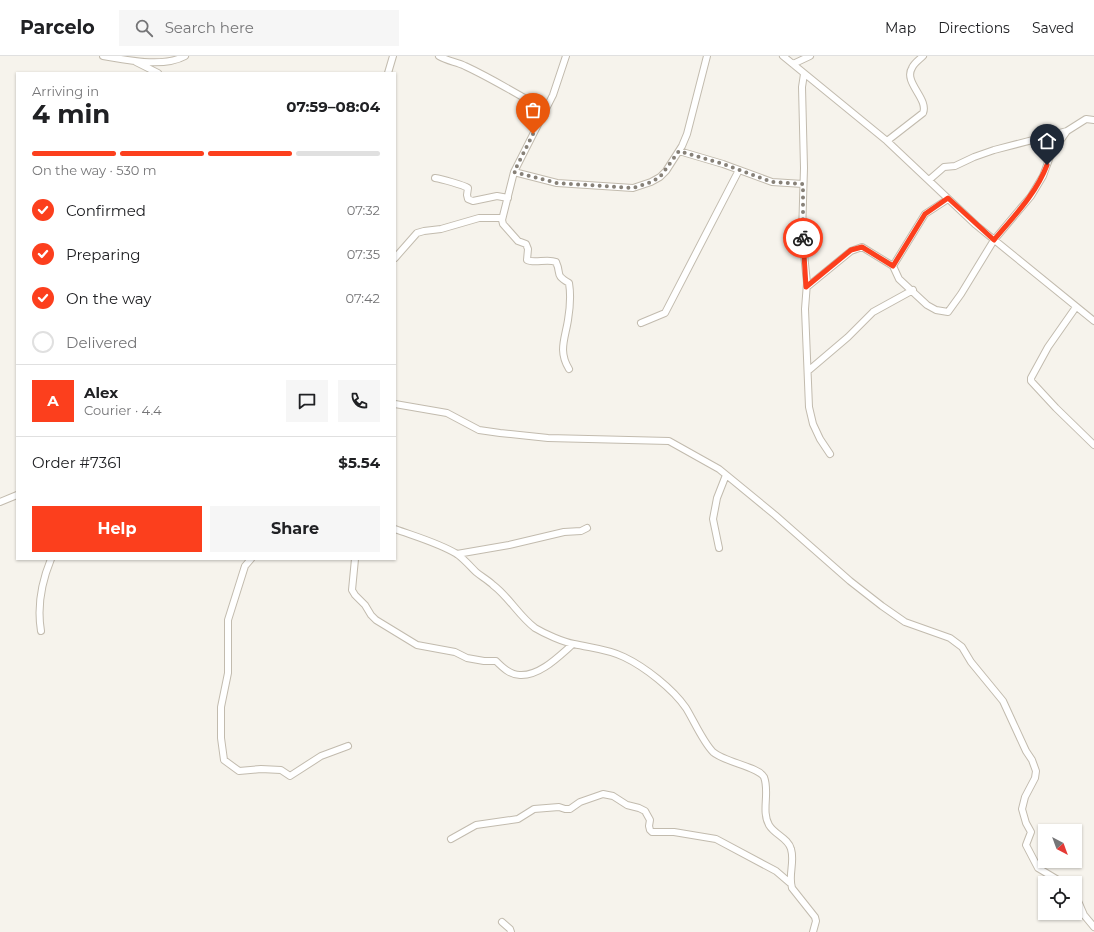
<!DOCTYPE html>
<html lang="en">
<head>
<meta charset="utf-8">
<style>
  body { margin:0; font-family:Montserrat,sans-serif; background:#f6f6f6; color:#202124; height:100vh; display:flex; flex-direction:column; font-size:15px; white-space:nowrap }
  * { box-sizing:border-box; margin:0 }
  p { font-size:13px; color:#757577 }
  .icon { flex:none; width:22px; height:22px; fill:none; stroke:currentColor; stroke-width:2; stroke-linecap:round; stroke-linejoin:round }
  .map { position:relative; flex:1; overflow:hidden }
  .details { position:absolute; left:16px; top:16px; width:380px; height:488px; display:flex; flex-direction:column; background:#fff; border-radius:0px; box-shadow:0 1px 3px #0004 }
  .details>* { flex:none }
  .needle { width:26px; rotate:139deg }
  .controls { position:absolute; left:1038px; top:768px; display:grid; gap:8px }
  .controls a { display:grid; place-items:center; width:44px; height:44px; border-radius:0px; background:#fff; box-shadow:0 1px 3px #0004; font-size:20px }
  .pin { position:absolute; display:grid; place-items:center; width:34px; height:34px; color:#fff; margin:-41px -17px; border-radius:50% 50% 50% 0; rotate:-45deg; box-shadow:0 0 4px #0007 }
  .pin .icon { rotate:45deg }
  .courier { position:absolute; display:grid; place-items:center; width:40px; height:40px; margin:-20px; border:3px solid #fc3f1d; border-radius:50%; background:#fff; color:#222; box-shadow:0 1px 5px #0007 }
  .headline em { font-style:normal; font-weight:700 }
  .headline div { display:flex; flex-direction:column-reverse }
  .headline { display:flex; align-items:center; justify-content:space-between; height:68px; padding:0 16px }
  h1 { font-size:26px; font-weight:700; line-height:30px }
  .bar { display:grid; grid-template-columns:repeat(4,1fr); gap:6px 4px; align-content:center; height:48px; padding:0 16px }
  .bar i { height:5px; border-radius:3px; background:#e0e0e0 }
  .bar .selected { background:#fc3f1d }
  .bar p { grid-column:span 4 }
  .line { display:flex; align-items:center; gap:10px; padding:0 16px; border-top:1px solid #e0e0e0 }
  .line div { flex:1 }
  .round { display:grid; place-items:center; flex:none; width:42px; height:42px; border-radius:0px; background:#f6f6f6 }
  ol { padding:0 16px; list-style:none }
  li { display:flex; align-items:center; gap:12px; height:44px }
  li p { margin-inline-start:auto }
  li .icon { padding:4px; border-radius:50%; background:#fc3f1d; color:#fff; stroke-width:4 }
  li:last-child { color:#757577 }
  li i { width:22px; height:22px; border:2px solid #e0e0e0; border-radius:50% }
  .action { display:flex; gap:8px; margin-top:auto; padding:8px 16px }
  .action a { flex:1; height:46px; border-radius:0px; background:#fc3f1d; color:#fff; font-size:16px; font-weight:700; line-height:46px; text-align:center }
  .action a+a { background:#f6f6f6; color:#202124 }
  header { display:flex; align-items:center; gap:24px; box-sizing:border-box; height:56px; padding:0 20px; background:#fff; border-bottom:1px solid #e0e0e0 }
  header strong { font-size:19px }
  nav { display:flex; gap:22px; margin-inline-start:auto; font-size:14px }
  .search { width:280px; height:36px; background:#f6f6f6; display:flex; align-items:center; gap:10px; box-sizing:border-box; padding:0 14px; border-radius:0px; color:#757577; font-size:15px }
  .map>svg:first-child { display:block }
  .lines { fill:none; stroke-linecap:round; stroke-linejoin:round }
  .minor-casing { stroke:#c2bbae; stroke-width:8 }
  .minor { stroke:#fff; stroke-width:6 }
  .done { stroke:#878178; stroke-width:4; stroke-dasharray:0 7.2 }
  .route { stroke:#fc3f1d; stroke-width:5 }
</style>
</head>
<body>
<header>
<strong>Parcelo</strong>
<div class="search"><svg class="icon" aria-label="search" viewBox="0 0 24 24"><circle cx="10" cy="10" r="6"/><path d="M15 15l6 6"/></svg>Search here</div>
<nav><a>Map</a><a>Directions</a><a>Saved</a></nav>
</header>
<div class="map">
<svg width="1094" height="876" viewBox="0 0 1094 876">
  <rect width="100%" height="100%" fill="#f6f3ec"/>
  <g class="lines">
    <g class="minor-casing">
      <path id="minor" d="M103,0C127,4 163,12 185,0
        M439,0C447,5 457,6 465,10C493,23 519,39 545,54
        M566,0L553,39L514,116L502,164L503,168L518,185L526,188L528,193L527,204C535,208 547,202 556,206C562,219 554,218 569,227C571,239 570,252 568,264C565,283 558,295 569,313
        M783,0L887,85L976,169L1094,265
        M136,6L158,17
        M793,8L810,0
        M388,17L393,0
        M804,18L802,31L804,112L802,178L807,227L805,253L809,351L813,368L820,383L830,398
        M887,85L923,57C929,43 903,26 912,12C914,7 919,4 923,0
        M679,95L723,108L772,126L803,128
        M514,116L557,127L633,132L651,126L660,121L666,115L682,90L687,78L707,0
        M435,122C442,123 463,129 468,132L467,139L468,143L473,145L497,140L508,142
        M929,124L944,111L955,110L974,101L994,94L1067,75
        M948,143L925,158L893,210L899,223L927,249L936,254L948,256L961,238L994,184L1031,140L1043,120L1051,98L1067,75L1086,63L1094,64
        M395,202L417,177L424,175L441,173L479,162H502
        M807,231L851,195L862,191L893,210
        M1076,251L1048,291L1031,322V325L1056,352L1094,389
        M641,267L665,257L739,114
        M808,315L848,281L873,256L913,234
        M395,348L447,357L479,374L500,377L548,382L669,385L719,413L775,459L850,525L882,550L905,566L950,582L962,591L971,606L1003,645L1026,695L1032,704L1036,715L1035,722L1025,741L1022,753L1026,767L1031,776L1026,789L1038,812L1063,827
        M0,446L17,439
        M395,473C414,480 439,487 457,498C464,503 470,510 476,516C482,521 488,524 493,529C509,541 519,560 535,572C545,578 563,586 574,588C591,592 608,593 624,601C645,611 673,633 686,652C694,665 703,686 713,696C724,706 759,711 764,721C770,736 761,755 769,769C775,779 788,782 791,793C795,806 788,819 792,832L815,861L816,865L813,876
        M719,492L713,463L717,442L726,419
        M457,498L509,489L564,476L581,475L587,472
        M251,503L245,510L228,564V617L221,651V682L224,704L239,715L261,713L281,714L290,720L321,700L348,690
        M355,503L352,534L355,539L365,549L371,559L376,564L417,589L455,596L467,602L484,605H496C502,611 510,619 520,619C540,620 559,600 573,588
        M41,575C37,551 42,525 51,503
        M451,783L476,769L518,763L534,753L559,751L565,753H570L580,746L603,738L613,740L627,749L639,752L645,755L650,764L649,770L650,774L652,776H674L716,783L776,815L790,827
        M1075,838L1084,859L1094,871
        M502,866L510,873L511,876"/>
    </g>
    <use href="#minor" class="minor"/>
  </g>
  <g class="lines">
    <path class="done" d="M533,78L514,116L557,127L633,132L651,126L660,121L679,95L723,108L772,126L803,128V182"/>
    <path class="route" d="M803,182L806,231L851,194L862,191L893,210L925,158L948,142L994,184C1014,160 1036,138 1047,109"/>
  </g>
</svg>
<div class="controls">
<a><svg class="needle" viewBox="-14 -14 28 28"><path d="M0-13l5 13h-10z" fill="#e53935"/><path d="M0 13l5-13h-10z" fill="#757577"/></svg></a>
<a><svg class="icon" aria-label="locate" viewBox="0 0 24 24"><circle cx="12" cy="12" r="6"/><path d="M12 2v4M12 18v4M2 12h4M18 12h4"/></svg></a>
</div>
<div class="pin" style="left:533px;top:78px;background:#ea580c"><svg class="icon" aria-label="bag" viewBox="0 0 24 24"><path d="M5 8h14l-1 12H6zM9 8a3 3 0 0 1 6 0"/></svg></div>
<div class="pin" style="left:1047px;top:109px;background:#1f2937"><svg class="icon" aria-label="home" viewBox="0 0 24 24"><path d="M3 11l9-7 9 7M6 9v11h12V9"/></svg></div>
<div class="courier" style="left:803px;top:182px"><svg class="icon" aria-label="bike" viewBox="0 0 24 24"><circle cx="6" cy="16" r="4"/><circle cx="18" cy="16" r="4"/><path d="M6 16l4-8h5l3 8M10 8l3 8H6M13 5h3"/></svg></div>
<section class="details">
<div class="headline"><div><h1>4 min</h1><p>Arriving in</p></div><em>07:59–08:04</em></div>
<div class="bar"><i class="selected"></i><i class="selected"></i><i class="selected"></i><i></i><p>On the way · 530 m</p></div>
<ol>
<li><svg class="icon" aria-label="check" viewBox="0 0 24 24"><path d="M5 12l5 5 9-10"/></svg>Confirmed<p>07:32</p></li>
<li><svg class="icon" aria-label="check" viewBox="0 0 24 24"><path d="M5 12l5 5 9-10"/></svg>Preparing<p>07:35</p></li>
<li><svg class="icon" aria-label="check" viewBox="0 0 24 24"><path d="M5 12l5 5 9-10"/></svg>On the way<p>07:42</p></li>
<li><i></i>Delivered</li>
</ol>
<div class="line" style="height:72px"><b class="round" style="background:#fc3f1d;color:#fff">A</b><div><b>Alex</b><p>Courier · 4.4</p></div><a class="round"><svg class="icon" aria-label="chat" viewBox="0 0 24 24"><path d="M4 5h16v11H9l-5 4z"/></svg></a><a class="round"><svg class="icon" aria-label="phone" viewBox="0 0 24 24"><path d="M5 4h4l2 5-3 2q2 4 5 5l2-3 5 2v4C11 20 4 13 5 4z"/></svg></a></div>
<div class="line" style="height:52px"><div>Order #7361</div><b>$5.54</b></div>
<div class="action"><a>Help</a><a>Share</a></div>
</section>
</div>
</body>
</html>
